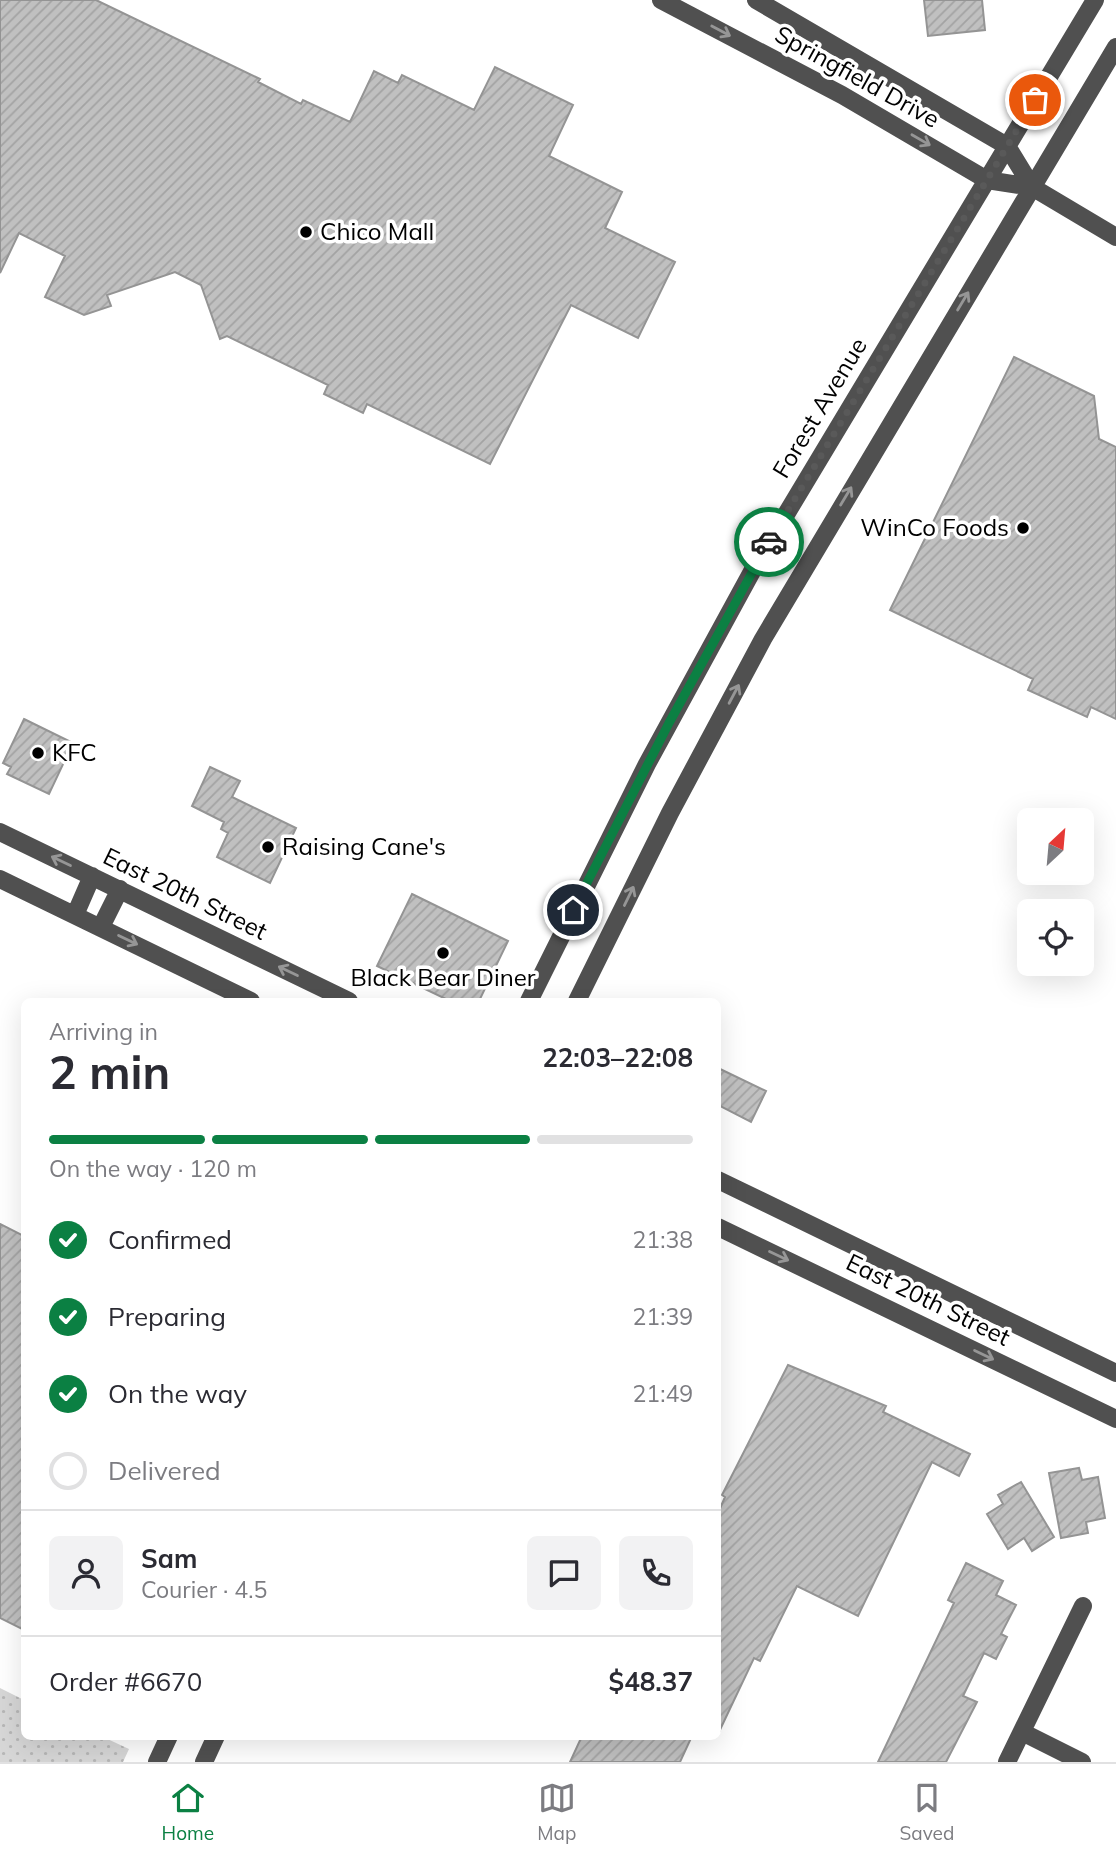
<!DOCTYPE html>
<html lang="en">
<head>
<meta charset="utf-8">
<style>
  body { margin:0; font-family:Mulish,sans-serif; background:#f2f2f3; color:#2b2b33; height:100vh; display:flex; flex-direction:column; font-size:26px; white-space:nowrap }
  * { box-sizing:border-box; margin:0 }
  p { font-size:23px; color:#7c7c81 }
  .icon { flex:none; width:38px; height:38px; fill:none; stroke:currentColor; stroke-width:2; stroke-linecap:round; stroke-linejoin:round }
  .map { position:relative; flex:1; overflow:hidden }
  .drawer { position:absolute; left:21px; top:998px; width:700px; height:742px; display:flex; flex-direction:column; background:#fff; border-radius:10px; box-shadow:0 7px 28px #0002 }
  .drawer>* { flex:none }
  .needle { width:46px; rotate:26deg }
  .fabs { position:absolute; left:1017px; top:808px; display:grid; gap:14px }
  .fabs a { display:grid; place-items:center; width:77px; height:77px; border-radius:10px; background:#fff; box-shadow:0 7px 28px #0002; font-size:35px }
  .pin { position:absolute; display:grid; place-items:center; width:60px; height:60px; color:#fff; margin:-30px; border:4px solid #fff; border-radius:50%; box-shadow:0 2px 7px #0007 }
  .courier { position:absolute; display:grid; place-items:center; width:70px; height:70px; margin:-35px; border:5px solid #0b8043; border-radius:50%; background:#fff; color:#222; box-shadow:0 2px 9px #0007 }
  .summary em { font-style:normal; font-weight:700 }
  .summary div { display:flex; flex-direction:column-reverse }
  .summary { display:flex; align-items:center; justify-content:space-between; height:119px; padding:0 28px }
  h1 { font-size:46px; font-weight:700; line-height:52px }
  .bar { display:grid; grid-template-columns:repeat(4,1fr); gap:10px 7px; align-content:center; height:84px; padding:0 28px }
  .bar i { height:9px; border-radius:5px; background:#e1e1e2 }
  .bar .active { background:#0b8043 }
  .bar p { grid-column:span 4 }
  .line { display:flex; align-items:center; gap:18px; padding:0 28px; border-top:2px solid #e1e1e2 }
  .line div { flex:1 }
  .round { display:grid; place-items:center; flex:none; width:74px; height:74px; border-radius:10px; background:#f2f2f3 }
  ol { padding:0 28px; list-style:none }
  li { display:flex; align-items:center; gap:21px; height:77px }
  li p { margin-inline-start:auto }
  li .icon { padding:7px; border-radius:50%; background:#0b8043; color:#fff; stroke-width:4 }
  li:last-child { color:#7c7c81 }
  li i { width:38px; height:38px; border:4px solid #e1e1e2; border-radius:50% }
  .tabs { display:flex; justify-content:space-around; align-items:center; height:98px; border-top:2px solid #e1e1e2; background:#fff; font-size:19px; color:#7c7c81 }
  .tabs a { display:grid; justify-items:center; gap:4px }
  .tabs .active { color:#0b8043 }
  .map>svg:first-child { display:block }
  .grass { fill:url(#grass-dots) }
  .building { fill:url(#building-hatch); stroke:#949494; stroke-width:2 }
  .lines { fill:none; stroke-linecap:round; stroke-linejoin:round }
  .minor { stroke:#505050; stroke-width:18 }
  .oneway { stroke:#969696 }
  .done { stroke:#595959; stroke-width:7; stroke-dasharray:0 12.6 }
  .route { stroke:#0b8043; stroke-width:9 }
  .poi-dot { fill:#000; stroke:#fff; stroke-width:2.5 }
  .labels { text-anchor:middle; stroke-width:7; stroke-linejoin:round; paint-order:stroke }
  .street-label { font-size:24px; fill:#000; stroke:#fff }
  .poi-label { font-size:24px; fill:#000; stroke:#fff; text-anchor:start }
</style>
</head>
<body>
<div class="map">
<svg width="1116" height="1762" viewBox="0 0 1116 1762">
  <defs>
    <pattern id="grass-dots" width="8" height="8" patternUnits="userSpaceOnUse" patternTransform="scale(1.75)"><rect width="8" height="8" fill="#d7d7d7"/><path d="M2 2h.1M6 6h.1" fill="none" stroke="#b7b7b7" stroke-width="1.8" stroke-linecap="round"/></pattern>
    <pattern id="building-hatch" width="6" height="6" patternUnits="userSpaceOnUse" patternTransform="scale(1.75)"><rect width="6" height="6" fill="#c0c0c0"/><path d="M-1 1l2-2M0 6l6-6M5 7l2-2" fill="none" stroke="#a3a3a3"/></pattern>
  </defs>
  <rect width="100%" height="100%" fill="#fff"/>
  <path class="grass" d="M0,1688L24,1700V1736H101L129,1749L123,1762H0Z"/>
  <path class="building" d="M0,0H96L260,79L258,82L301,104L303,100L350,122L374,71L398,83L402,75L474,110L495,67L573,105L549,156L622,192L605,228L675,262L638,338L571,305L490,464L367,404L363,413L324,394L328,385L227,336L220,339L201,285L175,272L107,295L111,306L84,315L45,297L65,256L19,233L0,273Z
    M924,0H982L985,30L928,36Z
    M1014,357L1094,396L1099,439L1116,447V719L1091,707L1087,717L1028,690L1033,679L890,610Z
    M24,719L73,743L49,794L7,774L11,767L3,763Z
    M210,767L240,781L232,797L296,828L270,883L217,857L228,833L221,829L224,822L192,806Z
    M412,894L508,941L479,1001H450L377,966Z
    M718,1068L766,1091L751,1122L718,1105Z
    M0,1224L24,1236V1630L0,1618Z
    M788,1365L886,1406L883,1412L970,1454L959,1476L932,1462L858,1616L797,1586L760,1661L754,1658L718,1734V1513L725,1497L722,1495Z
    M1079,1468L1082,1480L1098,1477L1105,1518L1086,1522L1088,1533L1061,1538L1049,1473Z
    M1021,1482L1054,1537L1032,1551L1024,1538L1008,1549L987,1514L1003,1504L998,1495Z
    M966,1563L1003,1581L996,1595L1016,1605L1001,1634L1007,1637L996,1659L984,1653L963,1696L977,1702L946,1762H878L954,1603L948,1600Z
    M582,1736H692L680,1762H570Z"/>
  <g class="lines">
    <path class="minor" d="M661,0L842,95L987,180L1032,187L1116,237
      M756,0L1007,146L1032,187
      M0,832L349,1001
      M0,879L251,1001
      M75,915L92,876
      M101,927L120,889
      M529,1001L647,764L755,566L1095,0
      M577,1001L670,813L763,639L1116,47
      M718,1180L1116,1373
      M718,1227L1116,1419
      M1022,1732L1082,1762
      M157,1762L169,1736
      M204,1762L216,1736
      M1007,1762L1083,1606"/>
  </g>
  <defs><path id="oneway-shaft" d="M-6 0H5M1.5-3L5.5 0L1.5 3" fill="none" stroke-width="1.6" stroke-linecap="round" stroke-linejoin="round" transform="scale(1.75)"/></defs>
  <g class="oneway">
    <use href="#oneway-shaft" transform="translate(721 31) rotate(28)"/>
    <use href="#oneway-shaft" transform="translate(921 140) rotate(30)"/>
    <use href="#oneway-shaft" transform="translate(963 301) rotate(-59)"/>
    <use href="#oneway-shaft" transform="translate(846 496) rotate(-59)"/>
    <use href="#oneway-shaft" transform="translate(734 694) rotate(-62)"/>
    <use href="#oneway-shaft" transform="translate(61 861) rotate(-154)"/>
    <use href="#oneway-shaft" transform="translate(629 896) rotate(-64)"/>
    <use href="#oneway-shaft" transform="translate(128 940) rotate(26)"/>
    <use href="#oneway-shaft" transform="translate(288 971) rotate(-154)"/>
    <use href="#oneway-shaft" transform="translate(779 1256) rotate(25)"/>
    <use href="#oneway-shaft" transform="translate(984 1355) rotate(26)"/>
  </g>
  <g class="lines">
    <path class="done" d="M769,542L1035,100"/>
    <path class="route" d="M573,910L669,723L769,542"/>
  </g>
  <g class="poi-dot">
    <circle cx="306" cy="232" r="7"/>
    <circle cx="1023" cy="528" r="7"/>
    <circle cx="38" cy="753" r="7"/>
    <circle cx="268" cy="847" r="7"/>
    <circle cx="443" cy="953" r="7"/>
  </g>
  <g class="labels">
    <g class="street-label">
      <text transform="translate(857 77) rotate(29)" y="8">Springfield Drive</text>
      <text transform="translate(820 408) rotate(-59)" y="8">Forest Avenue</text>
      <text transform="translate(185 894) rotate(26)" y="8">East 20th Street</text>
      <text transform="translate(928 1300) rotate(26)" y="8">East 20th Street</text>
    </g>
    <g class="poi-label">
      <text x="320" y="240">Chico Mall</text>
      <text x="1009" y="536" text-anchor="end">WinCo Foods</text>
      <text x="52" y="761">KFC</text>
      <text x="282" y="855">Raising Cane's</text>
      <text x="443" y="986" text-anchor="middle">Black Bear Diner</text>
    </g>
  </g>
</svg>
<div class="fabs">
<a><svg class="needle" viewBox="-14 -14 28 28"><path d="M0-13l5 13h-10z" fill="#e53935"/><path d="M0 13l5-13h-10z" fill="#7c7c81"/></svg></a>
<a><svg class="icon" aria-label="locate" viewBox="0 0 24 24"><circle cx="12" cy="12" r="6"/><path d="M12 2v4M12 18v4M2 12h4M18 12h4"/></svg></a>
</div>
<div class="pin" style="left:1035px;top:100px;background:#ea580c"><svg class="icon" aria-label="bag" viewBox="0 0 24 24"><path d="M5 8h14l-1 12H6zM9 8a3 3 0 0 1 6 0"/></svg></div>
<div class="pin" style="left:573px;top:910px;background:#1f2937"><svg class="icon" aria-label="home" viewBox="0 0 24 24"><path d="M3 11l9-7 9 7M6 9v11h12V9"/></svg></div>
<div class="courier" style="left:769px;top:542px"><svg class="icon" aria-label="car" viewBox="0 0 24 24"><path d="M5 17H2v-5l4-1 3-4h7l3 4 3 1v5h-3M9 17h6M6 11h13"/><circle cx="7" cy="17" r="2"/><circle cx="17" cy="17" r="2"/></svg></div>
<section class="drawer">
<div class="summary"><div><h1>2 min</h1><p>Arriving in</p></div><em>22:03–22:08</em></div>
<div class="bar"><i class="active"></i><i class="active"></i><i class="active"></i><i></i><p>On the way · 120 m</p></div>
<ol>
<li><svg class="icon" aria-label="check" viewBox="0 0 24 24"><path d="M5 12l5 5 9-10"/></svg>Confirmed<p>21:38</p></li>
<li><svg class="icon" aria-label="check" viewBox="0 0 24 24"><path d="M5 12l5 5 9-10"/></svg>Preparing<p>21:39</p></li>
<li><svg class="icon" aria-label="check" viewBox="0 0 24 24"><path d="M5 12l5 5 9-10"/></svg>On the way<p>21:49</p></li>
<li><i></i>Delivered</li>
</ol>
<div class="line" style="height:126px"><a class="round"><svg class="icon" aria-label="person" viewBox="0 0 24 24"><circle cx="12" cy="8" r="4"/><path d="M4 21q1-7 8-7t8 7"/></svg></a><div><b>Sam</b><p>Courier · 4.5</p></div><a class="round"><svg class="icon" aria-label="chat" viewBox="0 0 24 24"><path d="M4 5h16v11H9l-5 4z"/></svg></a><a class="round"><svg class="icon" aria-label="phone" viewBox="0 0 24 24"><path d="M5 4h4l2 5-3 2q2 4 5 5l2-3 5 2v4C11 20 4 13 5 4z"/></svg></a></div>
<div class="line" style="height:91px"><div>Order #6670</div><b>$48.37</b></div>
</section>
</div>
<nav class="tabs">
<a class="active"><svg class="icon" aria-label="home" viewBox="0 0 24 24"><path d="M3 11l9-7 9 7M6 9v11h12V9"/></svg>Home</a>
<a><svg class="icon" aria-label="map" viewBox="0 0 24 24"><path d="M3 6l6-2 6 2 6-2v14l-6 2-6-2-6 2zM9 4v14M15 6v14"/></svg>Map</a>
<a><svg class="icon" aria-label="saved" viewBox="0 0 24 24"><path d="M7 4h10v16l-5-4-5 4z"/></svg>Saved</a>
</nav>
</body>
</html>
